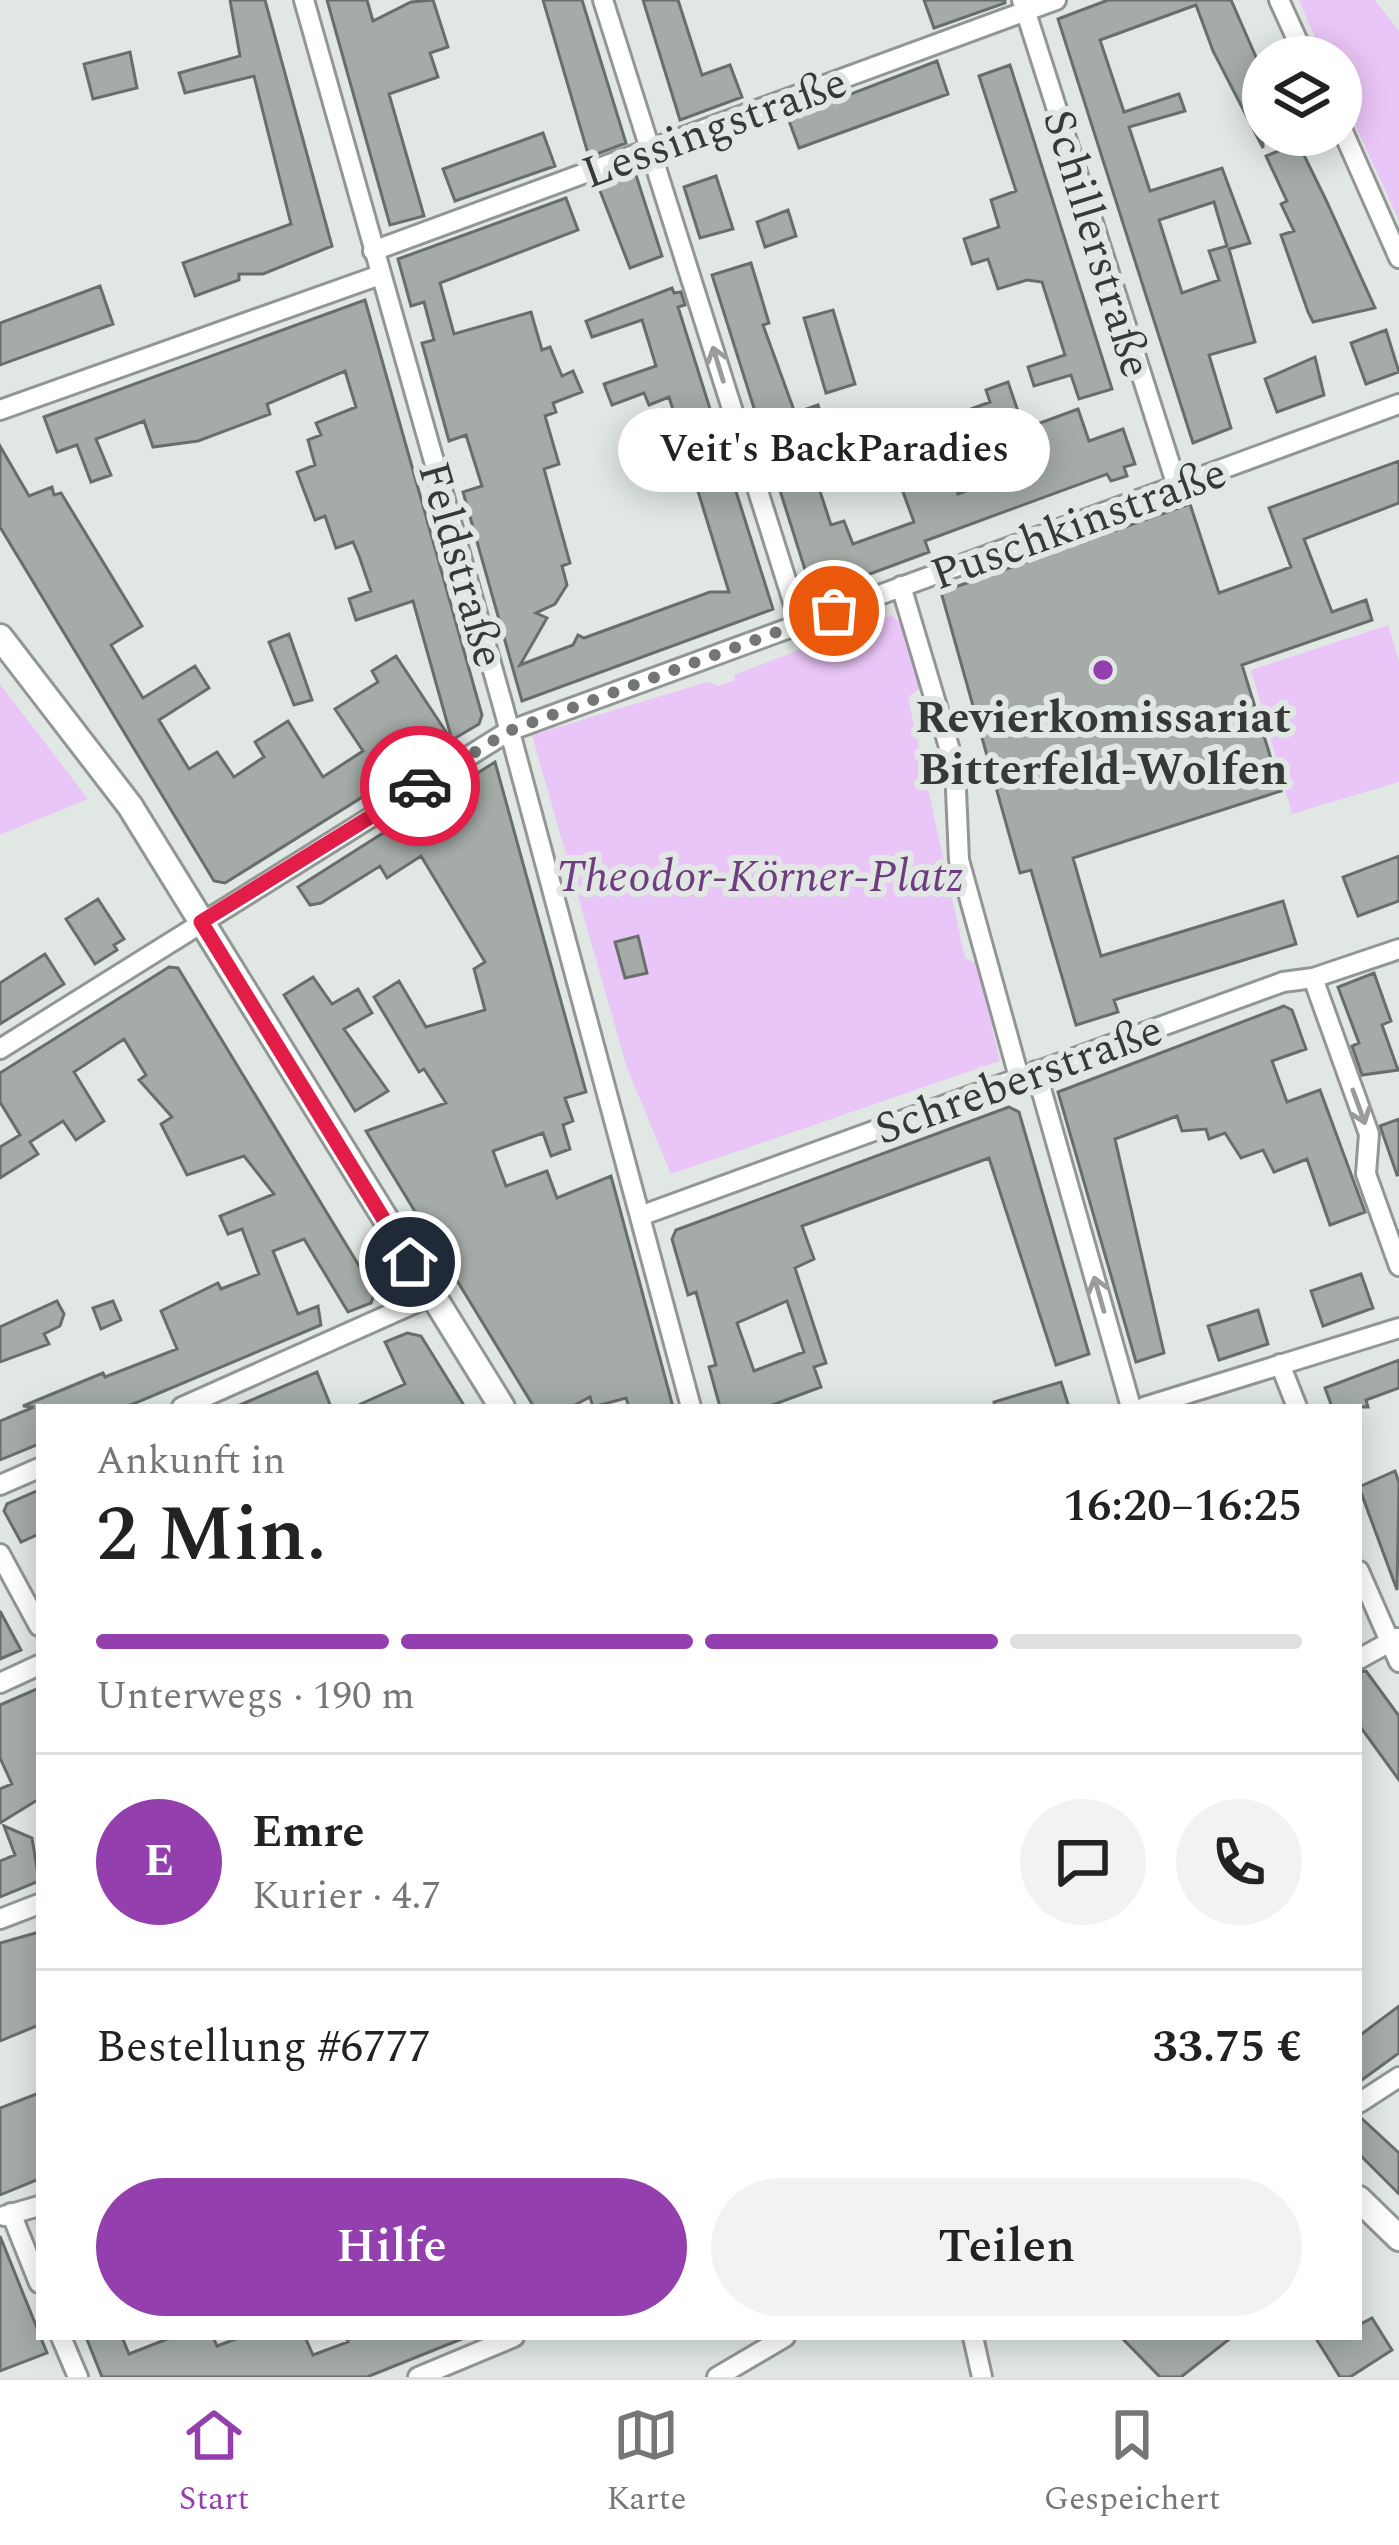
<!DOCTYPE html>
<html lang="de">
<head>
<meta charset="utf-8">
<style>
  body { margin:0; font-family:Spectral,serif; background:#f2f2f2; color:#222; height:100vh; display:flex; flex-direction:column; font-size:45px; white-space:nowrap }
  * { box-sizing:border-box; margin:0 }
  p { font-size:39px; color:#767676 }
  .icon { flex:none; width:66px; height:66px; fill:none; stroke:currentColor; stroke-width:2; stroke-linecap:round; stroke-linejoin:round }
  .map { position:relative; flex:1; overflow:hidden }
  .panel { position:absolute; left:36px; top:1404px; width:1326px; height:936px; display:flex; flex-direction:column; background:#fff; border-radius:0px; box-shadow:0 6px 30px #0003 }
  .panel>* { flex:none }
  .controls { position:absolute; left:1242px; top:36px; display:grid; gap:24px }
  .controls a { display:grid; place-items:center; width:120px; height:120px; border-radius:50%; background:#fff; box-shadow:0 6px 30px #0003; font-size:60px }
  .pin { position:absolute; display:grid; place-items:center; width:102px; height:102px; color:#fff; margin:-51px; border:6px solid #fff; border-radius:50%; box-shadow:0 3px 12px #0007 }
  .courier { position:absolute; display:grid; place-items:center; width:120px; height:120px; margin:-60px; border:9px solid #e11d48; border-radius:50%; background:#fff; color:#222; box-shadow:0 3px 15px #0007 }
  .bubble { position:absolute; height:84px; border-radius:42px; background:#fff; box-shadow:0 6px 30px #0003; font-size:39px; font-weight:600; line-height:84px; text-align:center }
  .headline em { font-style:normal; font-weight:600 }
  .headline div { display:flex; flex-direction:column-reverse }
  .headline { display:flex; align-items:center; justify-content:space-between; height:204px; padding:0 60px }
  h1 { font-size:78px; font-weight:600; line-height:90px }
  .bar { display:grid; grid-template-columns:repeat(4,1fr); gap:18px 12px; align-content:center; height:144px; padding:0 60px }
  .bar i { height:15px; border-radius:9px; background:#e0e0e0 }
  .bar .current { background:#933fad }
  .bar p { grid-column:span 4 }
  .line { display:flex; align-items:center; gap:30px; padding:0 60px; border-top:3px solid #e0e0e0 }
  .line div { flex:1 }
  .round { display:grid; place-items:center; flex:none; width:126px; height:126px; border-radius:63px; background:#f2f2f2 }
  .primary-button { display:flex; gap:24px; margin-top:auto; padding:24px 60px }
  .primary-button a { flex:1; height:138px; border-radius:72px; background:#933fad; color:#fff; font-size:48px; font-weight:600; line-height:138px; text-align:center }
  .primary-button a+a { background:#f2f2f2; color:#222 }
  .menu { display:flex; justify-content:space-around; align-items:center; height:168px; border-top:3px solid #e0e0e0; background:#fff; font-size:33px; color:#767676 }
  .menu a { display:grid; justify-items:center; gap:6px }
  .menu .current { color:#933fad }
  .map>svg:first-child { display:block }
  .green { fill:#eac5f7 }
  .building { fill:#a5aca8; stroke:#686e6b; stroke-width:3; fill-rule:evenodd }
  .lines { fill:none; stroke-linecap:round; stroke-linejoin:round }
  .street-casing { stroke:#919794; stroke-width:24 }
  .secondary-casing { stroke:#919794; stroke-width:30 }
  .street { stroke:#fff; stroke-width:18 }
  .secondary { stroke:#fff; stroke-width:24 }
  .oneway { stroke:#9a9c9b }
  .done { stroke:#727674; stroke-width:12; stroke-dasharray:0 21.6 }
  .route { stroke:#e11d48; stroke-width:15 }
  .poi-dot { fill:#933fad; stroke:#e1e8e4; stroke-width:4.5 }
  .labels { text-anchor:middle; stroke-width:12; stroke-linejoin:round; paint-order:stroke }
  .street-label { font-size:45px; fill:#363937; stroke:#e1e8e4 }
  .poi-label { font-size:45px; font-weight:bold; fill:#363937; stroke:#e1e8e4 }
  .park-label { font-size:45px; font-style:italic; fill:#703c81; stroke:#e1e8e4 }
</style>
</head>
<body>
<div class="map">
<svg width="1399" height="2377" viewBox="0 0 1399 2377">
  <rect width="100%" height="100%" fill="#e1e8e4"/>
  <path class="green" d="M1299,0H1375L1399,31V220L1341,95V57H1323Z
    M892,615L905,629L922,687L908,697L965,958L977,964L1000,1061L671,1174L627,1068L532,735L707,682L719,686L735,680L734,675Z
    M1388,625L1399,661V782L1292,814L1251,670Z
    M0,684L88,799L0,835Z"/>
  <path class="building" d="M230,0H265L332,246L263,274H239V280L195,296L183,263L291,224L254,76L185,93L179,73L240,56Z
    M327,0H367L373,21L411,2L433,0L448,47L430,53L438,77L389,94L424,216L390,225Z
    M543,0H582L626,143L589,157Z
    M643,0H678L702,75L730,65L742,97L680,120Z
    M924,0H1005V3L934,28Z
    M1108,0H1231L1263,73V148L1213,51L1196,5L1100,40L1124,112L1179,94L1185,111L1129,127L1150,191L1222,168L1250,243L1229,249L1255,342L1209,355L1231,428L1193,443L1058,19ZM1214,202L1227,246L1209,251L1219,280L1182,293L1159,220Z
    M130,52L137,88L93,99L84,64Z
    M937,61L948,94L799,148L788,118Z
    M1010,65L1112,389L1079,399L1071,375L1034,386L1028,367L1065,355L1042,282L1027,280L998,289L988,259L972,264L964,239L999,227L991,200L1016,191L979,76Z
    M543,133L555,166L455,201L443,169Z
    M1298,143L1326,200L1375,308L1313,322L1308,312L1281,235L1294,231L1281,204L1287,201L1266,156Z
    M634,169L662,256L630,268L597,183Z
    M716,176L733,229L700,238L684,187Z
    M566,198L578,230L440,283L454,334L531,312L542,350L550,347L562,376L573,371L582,392L553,403L556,412L545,416L559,464L544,469L570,563L562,566L567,585L555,604L536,613L547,618L520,665L573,645L578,635L584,638L710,592H729L669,397L649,405L644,393L612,405L604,384L656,366L642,320L592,337L586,321L672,288L674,293L681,292L685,305L678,307L773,609L522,701L463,492L482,486L466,435L449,441L422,343L434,340L424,302L411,306L398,259Z
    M788,210L796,236L765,247L757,222Z
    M751,263L769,323L763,325L795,413L818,405L827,433L842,428L853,464L815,476L831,525L844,521L853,544L914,522L892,462L958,434L952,416L990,402L986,390L1008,382L1024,429L1078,409L1089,441L1123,429L1135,464L1124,467L1127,476L1111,481L1107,474L925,541L929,552L813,595L712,275ZM982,445L994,480L958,494L943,457Z
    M100,286L113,324L0,365V323Z
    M365,300L482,715L479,724L452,740L413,601L356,620L349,599L371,591L359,556L353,542L336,548L325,516L315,520L297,472L315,465L308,440L321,435L316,423L356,407L345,371L267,404L270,414L198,441L153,447L144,421L96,439L111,475L91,482L77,445L57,452L44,417Z
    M833,310L855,384L826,393L804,318Z
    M1386,330L1399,372L1366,384L1351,343Z
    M1315,357L1324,395L1277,412L1265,379Z
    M894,434L901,455L878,462L870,442Z
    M0,446L29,496L52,487L54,495L61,493L142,626L111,645L143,698L195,666L209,688L159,720L189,769L217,752L234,777L264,757L255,742L288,721L323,777L363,751L335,709L378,682L372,671L396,656L452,741L225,883L214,881L0,527Z
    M1399,461V503L1304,539L1332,612L1366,600L1372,620L1242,665L1281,791L1073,858L1101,956L1283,901L1296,944L1114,1000L1118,1012L1076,1025L1031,870L1020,873L941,592L1190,504L1219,593L1291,567L1269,508Z
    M289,634L312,700L294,705L269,642Z
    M495,762L586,1092L565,1098L573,1121L563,1125L570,1149L551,1156L543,1133L493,1151L506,1186L547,1171L557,1198L611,1176L673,1407H629L626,1398L593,1407L590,1397L571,1407H534L366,1131L446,1103L424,1069L419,1072L374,997L399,981L426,1027L485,1010L474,969L485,962L421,856L387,878L380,866L321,903L310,905L298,887Z
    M1399,856V901L1358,916L1343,877Z
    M98,899L124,939L114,945L117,950L95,964L66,919Z
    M638,936L647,973L625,978L615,942Z
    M45,954L64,984L0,1024V983Z
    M169,967L178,968L375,1292L371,1303L348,1312L304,1239L273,1251L298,1314L318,1306L321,1325L126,1407H39V1444L0,1460V1421L34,1407L23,1406L103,1373L105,1377L177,1349L161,1311L218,1283L221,1289L259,1274L242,1229L228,1234L220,1216L274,1194L244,1156L187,1175L161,1124L172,1117L139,1080L146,1075L124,1039L74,1072L104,1121L76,1140L63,1121L30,1142L38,1154L0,1178V1147L20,1135L0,1102V1073Z
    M1374,973L1391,1021L1382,1025L1398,1070L1362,1075L1352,1046L1359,1043L1338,987Z
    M313,977L332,1004L358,989L372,1013L344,1029L388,1091L355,1111L284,995Z
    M1284,1006L1292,1010L1306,1049L1272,1061L1287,1102L1320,1090L1365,1212L1330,1225L1307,1159L1274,1172L1263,1150L1241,1158L1225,1133L1209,1139L1206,1129L1182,1131L1177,1116L1115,1139L1164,1353L1136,1362L1058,1092Z
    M1009,1107L1019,1112L1089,1354L1056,1365L989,1158L802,1226L814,1259L795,1268L826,1363L814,1367L821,1387L767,1407H720L709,1367L716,1365L696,1292L688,1295L672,1239L676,1230ZM787,1301L804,1352L754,1371L737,1323Z
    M1399,1119V1174L1397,1175L1380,1126Z
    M1361,1274L1373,1308L1323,1326L1311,1291Z
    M57,1301L64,1314L60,1326L44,1334L49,1344L0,1362V1327Z
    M113,1301L121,1320L101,1329L93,1308Z
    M1258,1310L1268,1344L1219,1360L1208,1326Z
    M407,1333L421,1336L465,1407H354L405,1384L385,1342Z
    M1399,1360V1388L1366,1400L1368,1407H1332L1325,1388Z
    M317,1372L331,1407H235Z
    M1061,1382L1069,1407H995L994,1402Z
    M1395,1471L1399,1483L1397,1590L1359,1487Z
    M39,1490V1534L21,1542L4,1511L7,1504Z
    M0,1611L21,1650L0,1659Z
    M1366,1671L1399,1716V1780L1359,1725V1672Z
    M39,1688V1799L0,1823V1789L12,1784L0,1758V1705Z
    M4,1826L32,1838L39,1881L0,1897V1861L15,1855Z
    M39,1932V2025L0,2041V1943Z
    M1399,2006V2053L1359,2082V2036Z
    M39,2093V2179L0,2195V2108Z
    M1359,2116L1399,2153V2194L1359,2154Z
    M0,2236L47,2353L0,2371Z
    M1372,2318L1392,2350L1350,2377H1340L1315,2337H1359V2325Z
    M86,2337H122L129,2354L172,2337H213L217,2346L241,2337H305L313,2355L348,2342L346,2337L464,2338L367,2377H102Z
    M1121,2337H1232L1181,2377H1160Z"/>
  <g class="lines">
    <g class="street-casing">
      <path id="street" d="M304,0L503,706L691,1407
        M603,0L800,624
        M1022,0L1177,486
        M1279,0L1305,57
        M1341,127L1399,258
        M373,251L1056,0
        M0,410L380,275
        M901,586L955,767L959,860L1019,1077
        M1313,978L1369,1134L1366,1174L1399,1266
        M0,1049L509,731L1399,404
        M1036,1071L1131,1407
        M640,1216L1283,982L1313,978L1399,949
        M1280,1364L1297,1407
        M182,1407L431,1296
        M1144,1407L1399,1328
        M0,1485L39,1468
        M0,1554L39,1626
        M1359,1571L1399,1662
        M1359,1659L1397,1638
        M0,1683L39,1665
        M0,1919L39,1904
        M1359,2103L1399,2077
        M11,2213L39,2283
        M4,2216L39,2206
        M61,2337L78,2377
        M973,2337L982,2377
        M418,2377L514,2337
        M717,2377L785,2337"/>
    </g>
    <g class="secondary-casing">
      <path id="secondary" d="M0,637L130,806L502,1407
        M1359,2199L1399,2238"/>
    </g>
    <use href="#street" class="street"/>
    <use href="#secondary" class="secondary"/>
  </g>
  <defs><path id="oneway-shaft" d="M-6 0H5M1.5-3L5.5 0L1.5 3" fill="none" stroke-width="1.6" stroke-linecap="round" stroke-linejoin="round" transform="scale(3)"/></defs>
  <g class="oneway">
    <use href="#oneway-shaft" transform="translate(718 364) rotate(-107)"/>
    <use href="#oneway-shaft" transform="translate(1359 1107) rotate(70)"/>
    <use href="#oneway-shaft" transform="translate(1099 1294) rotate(-106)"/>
  </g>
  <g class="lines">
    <path class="done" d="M420,786L509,731L834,611"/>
    <path class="route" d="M410,1262L201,922L420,786"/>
  </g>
  <circle class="poi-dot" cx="1103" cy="670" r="12"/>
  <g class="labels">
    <g class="street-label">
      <text transform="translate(714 126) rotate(-20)" y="16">Lessingstraße</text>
      <text transform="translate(1099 243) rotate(73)" y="16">Schillerstraße</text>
      <text transform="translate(1078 522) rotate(-20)" y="16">Puschkinstraße</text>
      <text transform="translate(463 564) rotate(74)" y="16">Feldstraße</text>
      <text transform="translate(1018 1078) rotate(-20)" y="16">Schreberstraße</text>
    </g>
    <g class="poi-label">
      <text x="1103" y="732">Revierkomissariat<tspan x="1103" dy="52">Bitterfeld-Wolfen</tspan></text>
    </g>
    <g class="park-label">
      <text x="760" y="891">Theodor-Körner-Platz</text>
    </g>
  </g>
</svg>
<div class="controls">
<a><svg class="icon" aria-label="layers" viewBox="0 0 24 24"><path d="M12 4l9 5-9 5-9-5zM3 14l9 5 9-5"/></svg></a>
</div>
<div class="pin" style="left:834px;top:611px;background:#ea580c"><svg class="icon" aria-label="bag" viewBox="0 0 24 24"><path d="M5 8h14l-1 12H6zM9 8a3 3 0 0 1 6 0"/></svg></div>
<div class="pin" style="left:410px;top:1262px;background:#1f2937"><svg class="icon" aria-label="home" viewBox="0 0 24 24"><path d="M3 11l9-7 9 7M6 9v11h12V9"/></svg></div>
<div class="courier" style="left:420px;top:786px"><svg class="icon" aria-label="car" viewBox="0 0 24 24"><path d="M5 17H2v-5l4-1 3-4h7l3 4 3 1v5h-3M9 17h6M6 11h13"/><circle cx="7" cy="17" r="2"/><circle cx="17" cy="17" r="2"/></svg></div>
<div class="bubble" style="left:618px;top:408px;width:432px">Veit's BackParadies</div>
<section class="panel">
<div class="headline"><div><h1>2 Min.</h1><p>Ankunft in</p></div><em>16:20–16:25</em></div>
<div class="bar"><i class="current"></i><i class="current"></i><i class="current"></i><i></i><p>Unterwegs · 190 m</p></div>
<div class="line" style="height:216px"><b class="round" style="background:#933fad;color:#fff">E</b><div><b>Emre</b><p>Kurier · 4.7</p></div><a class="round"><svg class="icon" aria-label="chat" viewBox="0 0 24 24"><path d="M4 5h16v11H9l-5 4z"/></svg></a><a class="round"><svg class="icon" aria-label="phone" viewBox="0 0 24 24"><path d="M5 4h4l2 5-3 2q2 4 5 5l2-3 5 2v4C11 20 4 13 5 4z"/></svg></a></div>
<div class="line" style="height:156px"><div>Bestellung #6777</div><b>33.75 €</b></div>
<div class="primary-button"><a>Hilfe</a><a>Teilen</a></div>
</section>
</div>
<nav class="menu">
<a class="current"><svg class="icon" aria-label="home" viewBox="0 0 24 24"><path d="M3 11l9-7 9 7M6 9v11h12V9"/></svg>Start</a>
<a><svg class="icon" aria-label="map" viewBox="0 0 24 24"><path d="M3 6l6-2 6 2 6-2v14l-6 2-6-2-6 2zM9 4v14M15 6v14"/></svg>Karte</a>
<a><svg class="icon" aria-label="saved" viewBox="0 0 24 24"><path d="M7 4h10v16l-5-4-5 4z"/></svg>Gespeichert</a>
</nav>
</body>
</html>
